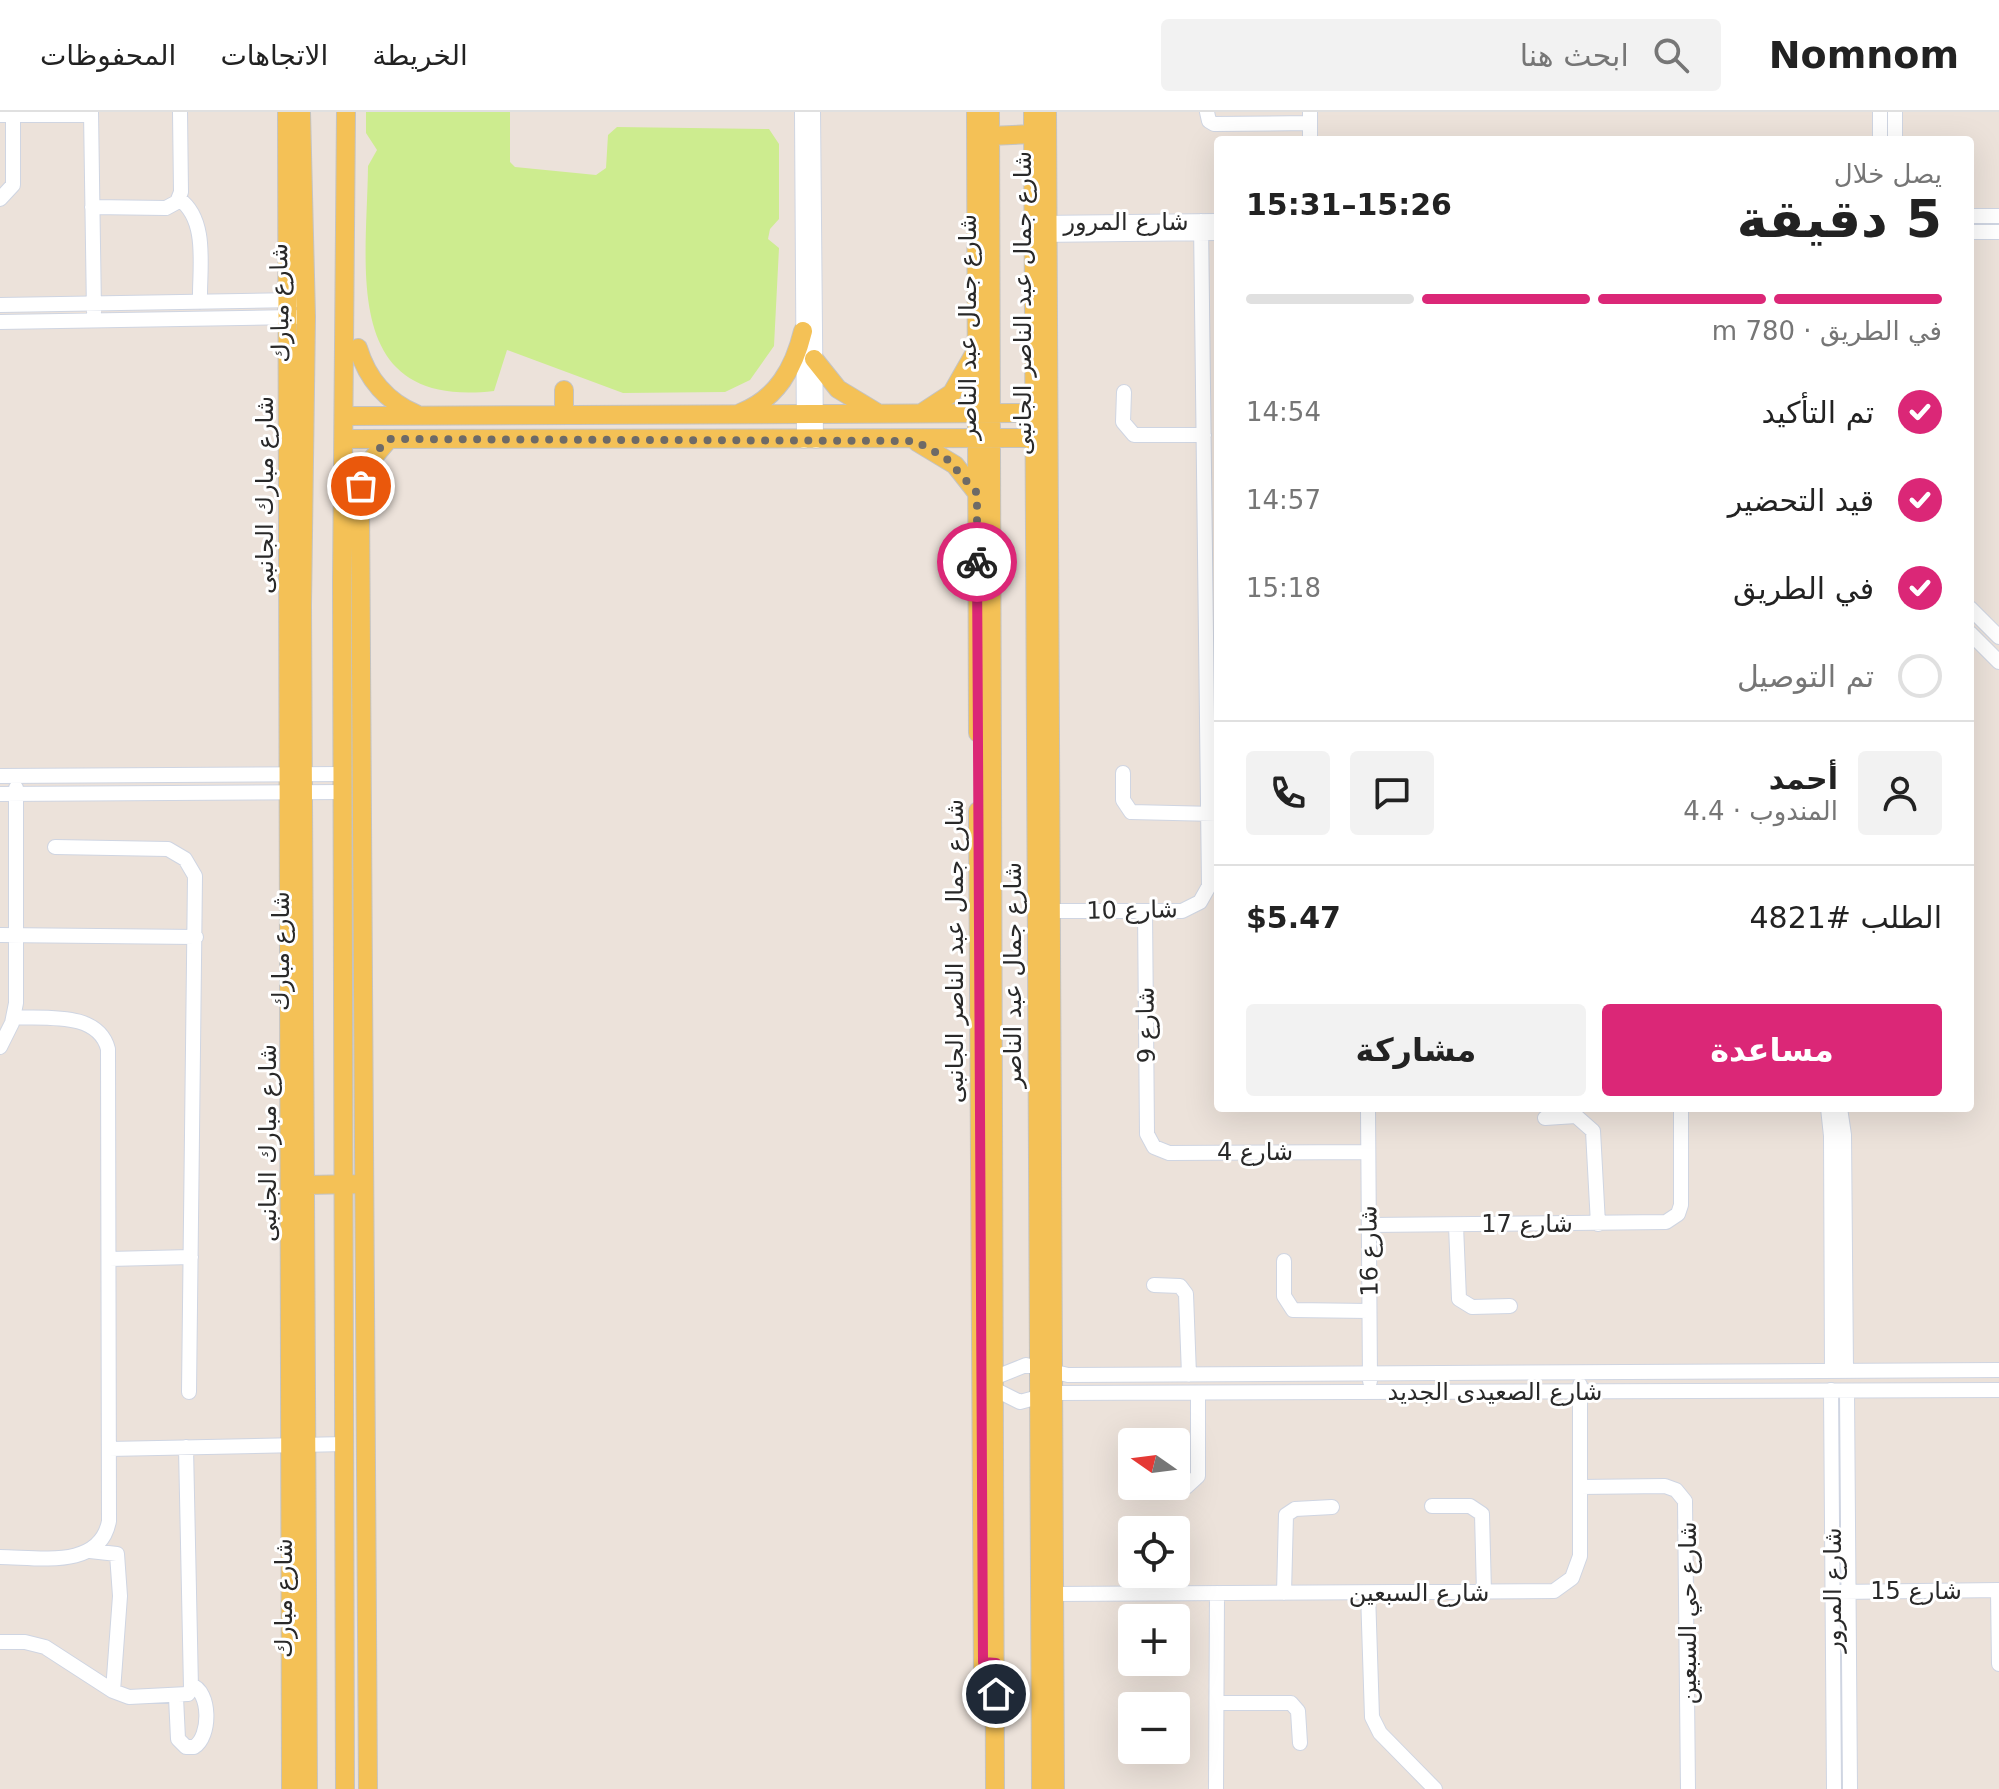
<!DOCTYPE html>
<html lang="ar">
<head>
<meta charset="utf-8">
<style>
  body { margin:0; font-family:"DejaVu Sans",Cairo,sans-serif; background:#f2f2f2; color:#222; direction:rtl; height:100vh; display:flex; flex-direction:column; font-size:30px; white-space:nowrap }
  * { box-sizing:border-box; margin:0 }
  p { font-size:26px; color:#767676 }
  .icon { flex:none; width:44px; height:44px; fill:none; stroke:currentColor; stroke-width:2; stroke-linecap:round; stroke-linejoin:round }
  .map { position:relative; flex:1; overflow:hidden; direction:ltr }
  .details { position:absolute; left:1214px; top:24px; width:760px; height:976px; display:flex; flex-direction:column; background:#fff; border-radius:8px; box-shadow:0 8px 32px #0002; direction:rtl }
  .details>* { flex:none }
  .needle { width:52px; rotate:284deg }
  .buttons { position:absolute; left:1118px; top:1316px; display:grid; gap:16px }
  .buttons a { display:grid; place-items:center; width:72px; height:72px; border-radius:8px; background:#fff; box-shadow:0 8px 32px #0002; font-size:40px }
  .pin { position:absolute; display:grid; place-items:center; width:68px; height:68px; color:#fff; margin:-34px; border:4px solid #fff; border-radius:50%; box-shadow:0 2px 8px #0007 }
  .courier { position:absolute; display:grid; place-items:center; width:80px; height:80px; margin:-40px; border:6px solid #db2777; border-radius:50%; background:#fff; color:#222; box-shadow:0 2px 10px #0007 }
  .overview em { font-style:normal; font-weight:700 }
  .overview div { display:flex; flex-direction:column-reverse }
  .overview { display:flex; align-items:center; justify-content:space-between; height:136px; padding:0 32px }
  h1 { font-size:52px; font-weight:700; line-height:60px }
  .bar { display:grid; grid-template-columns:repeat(4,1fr); gap:12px 8px; align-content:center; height:96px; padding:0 32px }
  .bar i { height:10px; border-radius:6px; background:#e0e0e0 }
  .bar .active { background:#db2777 }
  .bar p { grid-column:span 4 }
  .line { display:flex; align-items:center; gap:20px; padding:0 32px; border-top:2px solid #e0e0e0 }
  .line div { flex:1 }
  .round { display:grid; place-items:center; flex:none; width:84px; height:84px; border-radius:8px; background:#f2f2f2 }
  ol { padding:0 32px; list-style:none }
  li { display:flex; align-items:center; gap:24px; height:88px }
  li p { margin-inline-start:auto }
  li .icon { padding:8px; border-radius:50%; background:#db2777; color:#fff; stroke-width:4 }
  li:last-child { color:#767676 }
  li i { width:44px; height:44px; border:4px solid #e0e0e0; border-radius:50% }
  .cta { display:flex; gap:16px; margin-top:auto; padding:16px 32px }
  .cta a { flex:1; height:92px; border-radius:8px; background:#db2777; color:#fff; font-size:32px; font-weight:700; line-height:92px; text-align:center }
  .cta a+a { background:#f2f2f2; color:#222 }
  header { display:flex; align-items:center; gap:48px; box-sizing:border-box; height:112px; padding:0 40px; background:#fff; border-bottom:2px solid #e0e0e0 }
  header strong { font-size:38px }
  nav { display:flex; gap:44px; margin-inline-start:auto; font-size:28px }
  .search { width:560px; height:72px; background:#f2f2f2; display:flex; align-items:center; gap:20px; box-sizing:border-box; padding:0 28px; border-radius:8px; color:#767676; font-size:30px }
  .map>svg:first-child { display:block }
  .pitch { fill:#cdec8f }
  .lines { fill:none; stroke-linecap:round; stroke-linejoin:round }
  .minor-casing { stroke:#cfd5e2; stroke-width:16 }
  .major-casing { stroke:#c3c3c3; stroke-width:20 }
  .minor { stroke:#fff; stroke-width:14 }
  .major { stroke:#f4c156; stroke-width:18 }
  .done { stroke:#6d6a67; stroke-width:8; stroke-dasharray:0 14.4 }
  .route { stroke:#db2777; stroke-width:10 }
  .labels { text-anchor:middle; stroke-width:6; stroke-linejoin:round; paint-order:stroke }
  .street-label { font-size:24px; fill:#292929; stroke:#fff }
</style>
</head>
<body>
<header>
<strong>Nomnom</strong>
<div class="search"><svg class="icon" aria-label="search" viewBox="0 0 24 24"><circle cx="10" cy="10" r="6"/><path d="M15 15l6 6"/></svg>ابحث هنا</div>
<nav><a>الخريطة</a><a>الاتجاهات</a><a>المحفوظات</a></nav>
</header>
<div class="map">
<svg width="1999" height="1677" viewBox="0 0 1999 1677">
  <rect width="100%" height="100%" fill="#ece2da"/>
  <path class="pitch" d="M366,0H510V50L515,55L596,63L606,56L608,23L617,15L769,17L779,32V107L770,117L768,127L779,136L774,234L750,268L725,280L623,281L507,238L494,279C340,297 367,156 368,54L377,38L366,21Z"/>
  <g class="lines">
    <g class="minor-casing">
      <path id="minor" d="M91,0L94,200
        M802,0L804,329
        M813,0L816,329
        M1207,0L1209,9L1214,12L1310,11
        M1310,0V28
        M1880,0V28
        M1895,0V28
        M0,3H91
        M0,87L13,73V3
        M179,87C209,108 199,158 200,190
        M92,95L166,96L177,90L181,80L180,0
        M1970,104H1999
        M1038,111L1218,109
        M1970,120H1999
        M1037,123L1218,121
        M0,193L296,188
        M0,210L296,205
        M1124,280L1123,310L1134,323H1204
        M1970,496L1999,525
        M1970,521L1999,550
        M1123,661V688L1131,700L1216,702
        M0,664L344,662
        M0,682L344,680
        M55,735L168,737L185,747L195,764L189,1280
        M1050,799H1182L1200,790L1209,774L1201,109
        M1145,799L1147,1022L1154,1035L1169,1041L1368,1040
        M0,823L196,825
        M0,935L12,911L16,891V676
        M1368,996L1370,1269
        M1828,996L1831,1024L1832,1259
        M1840,996L1844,1023L1846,1259
        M1545,1006L1576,1004L1593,1019L1598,1112
        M1369,1113L1666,1110L1678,1102L1681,1093V996
        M1456,1113L1459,1187L1472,1195L1510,1194
        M109,1147L191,1145
        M1284,1149V1184L1293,1198L1369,1199
        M1154,1173L1180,1174L1186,1182L1189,1263
        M996,1265L1026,1253L1068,1263L1999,1258
        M996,1278L1020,1290L1053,1281L1999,1278
        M1831,1278L1834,1677
        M1847,1279L1850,1677
        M109,1337L346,1332
        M1156,1375H1186L1198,1364V1281
        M1580,1375L1665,1374L1676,1378L1685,1389L1688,1677
        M1432,1394H1470L1482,1402L1484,1481
        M90,1439L117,1442L120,1484L113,1579
        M0,1445C37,1445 100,1458 109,1409L108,937C98,899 46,907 14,905
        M1998,1479L1999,1552
        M1839,1480L1999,1478
        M1284,1481L1286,1403L1295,1397L1332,1395
        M1368,1481L1372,1605L1380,1621L1435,1677
        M1054,1482L1554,1479L1572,1466L1580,1444V1273
        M0,1530H25L45,1535L113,1579L129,1585L188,1582L191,1576L186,1335
        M176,1585L178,1627L186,1635H194C211,1625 211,1579 191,1573
        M1217,1591H1291L1298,1599L1300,1631
        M1216,1677L1217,1481"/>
    </g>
    <g class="major-casing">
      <path id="major" d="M287,0L291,1677
        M301,0L306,205L302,493L308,1677
        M976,0L978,621
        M990,0L995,1677
        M1033,0L1041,1677
        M1047,0L1055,1677
        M990,24L1033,22
        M358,236C367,266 386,289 416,302
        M814,247L838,277L876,300
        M564,278V303
        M923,300L952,281L973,244
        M740,301C777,287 794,256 803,219
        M346,304L1033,301
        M346,327L1043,326
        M917,330L955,353L977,381
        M978,699L983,1573
        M307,1073L356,1072
        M345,1677L342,469L346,0
        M368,1677L360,386L367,353L389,327"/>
    </g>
    <use href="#minor" class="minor"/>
    <use href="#major" class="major"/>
  </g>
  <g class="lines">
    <path class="done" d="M361,374L373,343L389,327L915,329L946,346L977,381V450"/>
    <path class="route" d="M977,450L983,1550L996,1551V1582"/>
  </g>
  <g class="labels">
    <g class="street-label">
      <text x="1126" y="118">شارع المرور</text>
      <text transform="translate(280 191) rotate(-91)" y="8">شارع مبارك</text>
      <text transform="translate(1023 191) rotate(-90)" y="8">شارع جمال عبد الناصر الجانبى</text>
      <text transform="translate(968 215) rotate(-90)" y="8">شارع جمال عبد الناصر</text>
      <text transform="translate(265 383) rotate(-90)" y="8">شارع مبارك الجانبى</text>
      <text transform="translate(1132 798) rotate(-1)" y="8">شارع 10</text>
      <text transform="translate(281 839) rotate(-90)" y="8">شارع مبارك</text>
      <text transform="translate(955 839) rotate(-90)" y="8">شارع جمال عبد الناصر الجانبى</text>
      <text transform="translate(1013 863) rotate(-90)" y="8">شارع جمال عبد الناصر</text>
      <text transform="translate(1146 913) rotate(-91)" y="8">شارع 9</text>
      <text transform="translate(268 1031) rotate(-90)" y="8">شارع مبارك الجانبى</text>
      <text x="1255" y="1048">شارع 4</text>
      <text x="1527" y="1120">شارع 17</text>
      <text transform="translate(1369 1139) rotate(-91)" y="8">شارع 16</text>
      <text x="1495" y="1288">شارع الصعيدى الجديد</text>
      <text transform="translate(1833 1478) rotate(-90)" y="8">شارع المرور</text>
      <text x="1916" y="1487">شارع 15</text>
      <text x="1419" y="1489">شارع السبعين</text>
      <text transform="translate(284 1486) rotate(-90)" y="8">شارع مبارك</text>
      <text transform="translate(1688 1501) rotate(-90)" y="8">شارع حي السبعين</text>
    </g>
  </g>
</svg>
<div class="buttons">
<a><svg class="needle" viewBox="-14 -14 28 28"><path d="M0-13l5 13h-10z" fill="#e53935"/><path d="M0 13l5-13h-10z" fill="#767676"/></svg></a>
<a><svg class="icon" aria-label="locate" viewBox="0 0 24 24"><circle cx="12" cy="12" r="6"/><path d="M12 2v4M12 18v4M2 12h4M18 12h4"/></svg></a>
<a>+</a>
<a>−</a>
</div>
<div class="pin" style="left:361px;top:374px;background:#ea580c"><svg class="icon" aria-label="bag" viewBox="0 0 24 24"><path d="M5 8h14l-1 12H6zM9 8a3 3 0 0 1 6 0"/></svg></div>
<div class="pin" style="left:996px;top:1582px;background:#1f2937"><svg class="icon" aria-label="home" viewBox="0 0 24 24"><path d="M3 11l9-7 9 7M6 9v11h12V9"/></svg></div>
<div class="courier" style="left:977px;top:450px"><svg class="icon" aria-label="bike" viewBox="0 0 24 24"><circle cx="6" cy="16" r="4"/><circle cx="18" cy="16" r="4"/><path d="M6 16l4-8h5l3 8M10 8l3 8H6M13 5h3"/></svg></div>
<section class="details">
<div class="overview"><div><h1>5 دقيقة</h1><p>يصل خلال</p></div><em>15:26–15:31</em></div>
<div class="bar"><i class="active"></i><i class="active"></i><i class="active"></i><i></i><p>في الطريق · 780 m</p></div>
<ol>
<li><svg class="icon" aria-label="check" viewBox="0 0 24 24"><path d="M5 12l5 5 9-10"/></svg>تم التأكيد<p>14:54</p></li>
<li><svg class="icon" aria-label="check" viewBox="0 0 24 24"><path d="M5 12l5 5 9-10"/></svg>قيد التحضير<p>14:57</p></li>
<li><svg class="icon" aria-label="check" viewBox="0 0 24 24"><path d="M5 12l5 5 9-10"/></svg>في الطريق<p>15:18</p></li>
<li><i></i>تم التوصيل</li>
</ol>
<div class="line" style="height:144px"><a class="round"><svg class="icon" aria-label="person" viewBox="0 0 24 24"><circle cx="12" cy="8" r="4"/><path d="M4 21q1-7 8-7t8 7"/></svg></a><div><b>أحمد</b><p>المندوب · 4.4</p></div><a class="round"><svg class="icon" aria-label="chat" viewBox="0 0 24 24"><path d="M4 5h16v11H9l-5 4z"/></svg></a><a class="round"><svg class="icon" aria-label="phone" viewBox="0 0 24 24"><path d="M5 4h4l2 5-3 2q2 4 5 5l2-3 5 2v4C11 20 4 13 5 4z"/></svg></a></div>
<div class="line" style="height:104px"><div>الطلب #4821</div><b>$5.47</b></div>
<div class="cta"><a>مساعدة</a><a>مشاركة</a></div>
</section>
</div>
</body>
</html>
